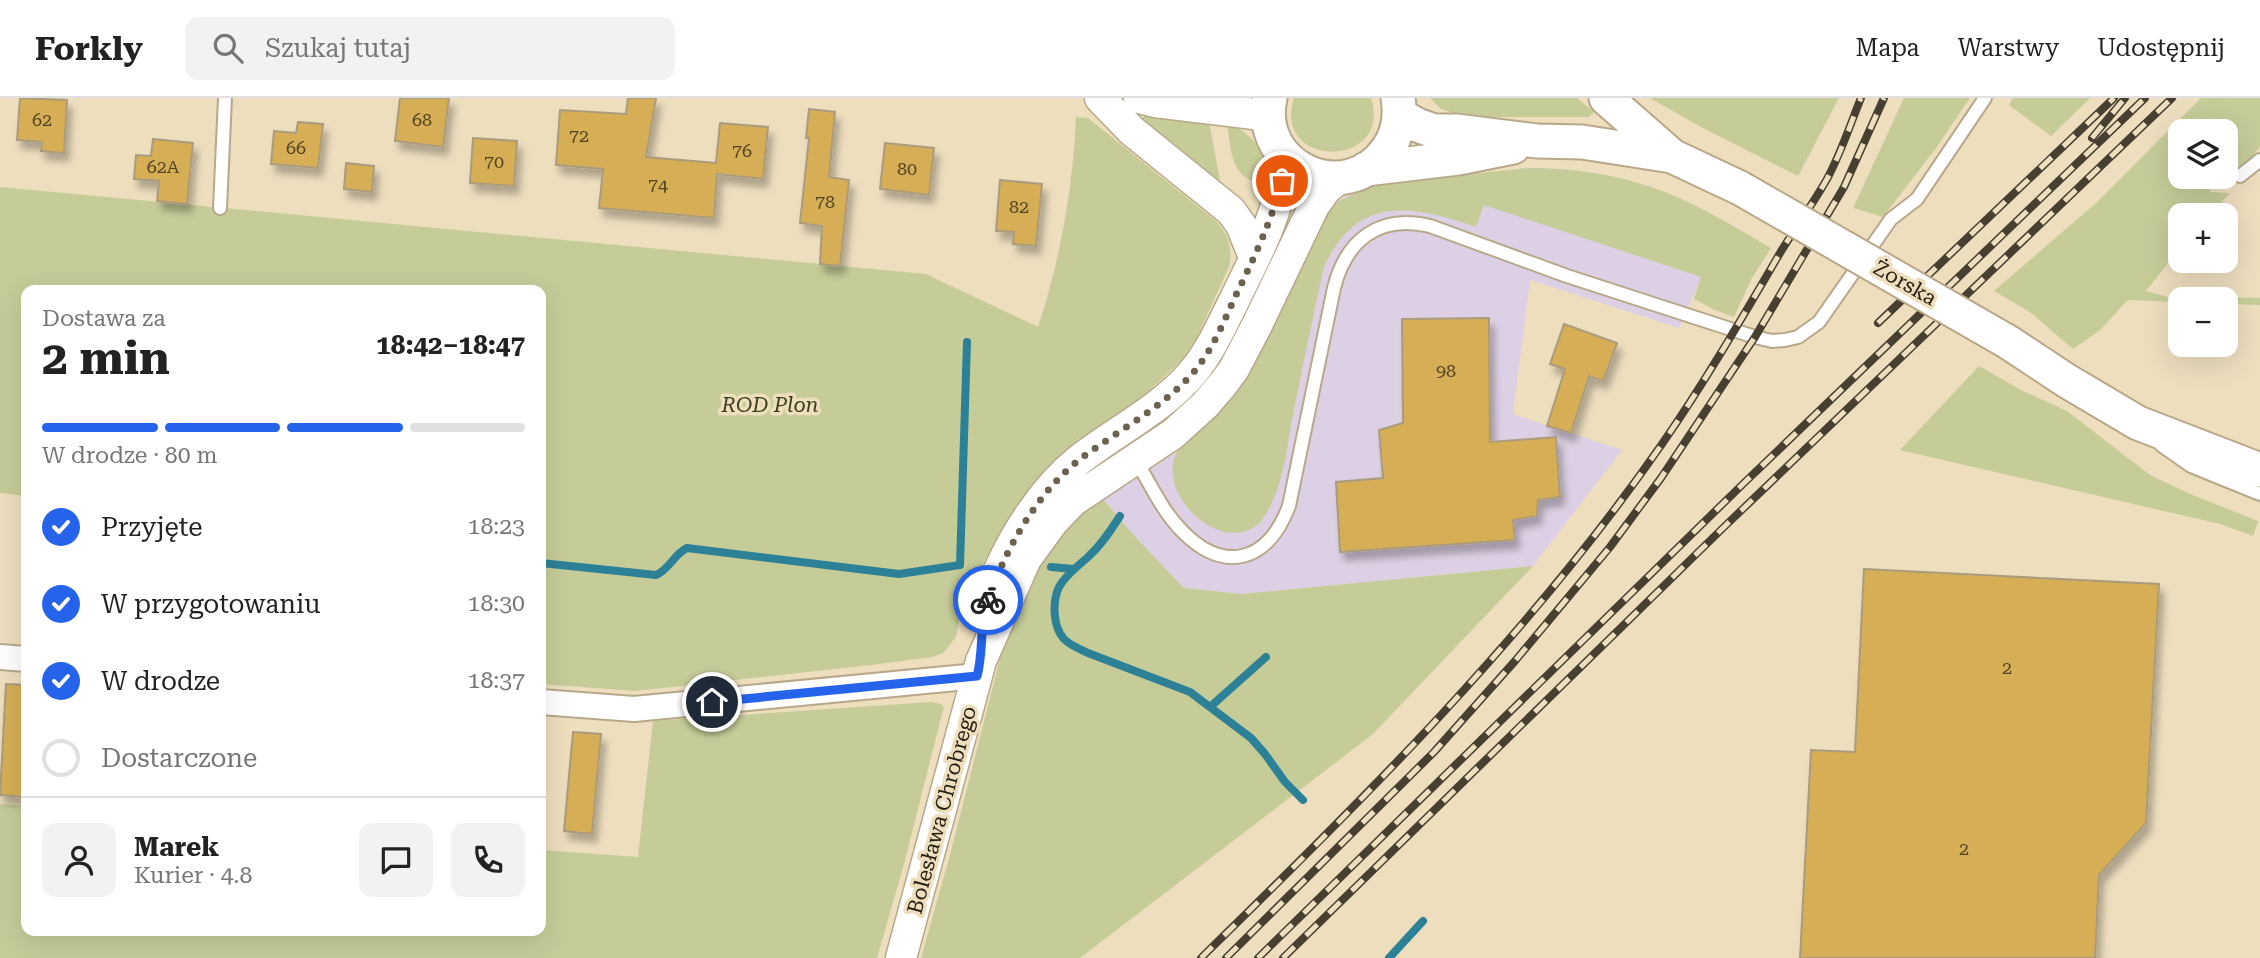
<!DOCTYPE html>
<html lang="pl">
<head>
<meta charset="utf-8">
<style>
  body { margin:0; font-family:"Roboto Serif",serif; background:#f2f2f2; color:#222; height:100vh; display:flex; flex-direction:column; font-size:26px; white-space:nowrap }
  * { box-sizing:border-box; margin:0 }
  p { font-size:23px; color:#767676 }
  .icon { flex:none; width:38px; height:38px; fill:none; stroke:currentColor; stroke-width:2; stroke-linecap:round; stroke-linejoin:round }
  .map { position:relative; flex:1; overflow:hidden }
  .details { position:absolute; left:21px; top:187px; width:525px; height:651px; display:flex; flex-direction:column; background:#fff; border-radius:14px; box-shadow:0 7px 28px #0002 }
  .details>* { flex:none }
  .buttons { position:absolute; left:2168px; top:21px; display:grid; gap:14px }
  .buttons a { display:grid; place-items:center; width:70px; height:70px; border-radius:14px; background:#fff; box-shadow:0 7px 28px #0002; font-size:35px }
  .pin { position:absolute; display:grid; place-items:center; width:60px; height:60px; color:#fff; margin:-30px; border:4px solid #fff; border-radius:50%; box-shadow:0 2px 7px #0007 }
  .courier { position:absolute; display:grid; place-items:center; width:70px; height:70px; margin:-35px; border:5px solid #2563eb; border-radius:50%; background:#fff; color:#222; box-shadow:0 2px 9px #0007 }
  .head em { font-style:normal; font-weight:700 }
  .head div { display:flex; flex-direction:column-reverse }
  .head { display:flex; align-items:center; justify-content:space-between; height:119px; padding:0 21px }
  h1 { font-size:46px; font-weight:700; line-height:52px }
  .bar { display:grid; grid-template-columns:repeat(4,1fr); gap:10px 7px; align-content:center; height:84px; padding:0 21px }
  .bar i { height:9px; border-radius:5px; background:#e0e0e0 }
  .bar .current { background:#2563eb }
  .bar p { grid-column:span 4 }
  .line { display:flex; align-items:center; gap:18px; padding:0 21px; border-top:2px solid #e0e0e0 }
  .line div { flex:1 }
  .round { display:grid; place-items:center; flex:none; width:74px; height:74px; border-radius:14px; background:#f2f2f2 }
  ol { padding:0 21px; list-style:none }
  li { display:flex; align-items:center; gap:21px; height:77px }
  li p { margin-inline-start:auto }
  li .icon { padding:7px; border-radius:50%; background:#2563eb; color:#fff; stroke-width:4 }
  li:last-child { color:#767676 }
  li i { width:38px; height:38px; border:4px solid #e0e0e0; border-radius:50% }
  header { display:flex; align-items:center; gap:42px; box-sizing:border-box; height:98px; padding:0 35px; background:#fff; border-bottom:2px solid #e0e0e0 }
  header strong { font-size:33px }
  nav { display:flex; gap:38px; margin-inline-start:auto; font-size:24px }
  .search { width:490px; height:63px; background:#f2f2f2; display:flex; align-items:center; gap:18px; box-sizing:border-box; padding:0 24px; border-radius:14px; color:#767676; font-size:26px }
  .map>svg:first-child { display:block }
  .commercial { fill:#ddd0e4 }
  .green { fill:#c6cc98 }
  .lines { fill:none; stroke-linecap:round; stroke-linejoin:round }
  .stream { stroke:#2d8197; stroke-width:8 }
  .building { fill:#d6ae57; stroke:#aa9b7e; stroke-width:2; filter:url(#shadow) }
  .service-casing { stroke:#b7a88a; stroke-width:16 }
  .minor-casing { stroke:#b7a88a; stroke-width:28 }
  .tertiary-casing { stroke:#b7a88a; stroke-width:33 }
  .secondary-casing { stroke:#b7a88a; stroke-width:37 }
  .service { stroke:#fff; stroke-width:12 }
  .minor { stroke:#fff; stroke-width:24 }
  .tertiary { stroke:#fff; stroke-width:30 }
  .secondary { stroke:#fff; stroke-width:33 }
  .rail-casing { stroke:#473f30; stroke-width:8 }
  .rail { stroke:#eddebe; stroke-width:5; stroke-dasharray:16; stroke-linecap:butt }
  .secondary-bridge-casing { stroke:#b7a88a; stroke-width:37; stroke-linecap:butt }
  .secondary-bridge { stroke:#fff; stroke-width:33 }
  .done { stroke:#6c6250; stroke-width:7; stroke-dasharray:0 12.6 }
  .route { stroke:#2563eb; stroke-width:9 }
  .labels { text-anchor:middle; stroke-width:7; stroke-linejoin:round; paint-order:stroke }
  .number-label { font-size:18px; fill:#524425 }
  .street-label { font-size:21px; fill:#262014; stroke:#eddebe }
  .park-label { font-size:21px; font-style:italic; fill:#3a3d17; stroke:#eddebe }
</style>
</head>
<body>
<header>
<strong>Forkly</strong>
<div class="search"><svg class="icon" aria-label="search" viewBox="0 0 24 24"><circle cx="10" cy="10" r="6"/><path d="M15 15l6 6"/></svg>Szukaj tutaj</div>
<nav><a>Mapa</a><a>Warstwy</a><a>Udostępnij</a></nav>
</header>
<div class="map">
<svg width="2260" height="860" viewBox="0 0 2260 860">
  <defs>
    <filter id="shadow"><feDropShadow dx="4.5" dy="8" stdDeviation="3.5" flood-color="#0004"/></filter>
  </defs>
  <rect width="100%" height="100%" fill="#eddebe"/>
  <path class="commercial" d="M1529,70L1564,71L1650,88L1726,125L1679,230L1530,182L1513,316L1622,352L1533,468L1242,496L1184,490L1138,443L1101,399L1177,354L1227,306L1257,261L1318,134L1336,105L1344,99L1375,87Z"/>
  <path class="green" d="M1294,0H1371C1394,71 1271,72 1294,0Z
    M1430,0H1577L1594,14L1589,19H1465L1441,11Z
    M1650,0H1839L1798,78L1701,29Z
    M1904,0H1970L1936,50L1883,119L1853,110Z
    M2013,0H2090L2051,38L2009,7Z
    M2201,0H2260V48L2249,63L2226,77V33H2180V79H2223L2208,83L2210,94L2230,95L2210,117H2180V150L2146,193L2168,199L2260,200V207L2226,206V201H2180V204L2128,202L2100,232L2073,251L2030,214L1994,193L2096,105Z
    M1146,17L1209,24L1221,88L1143,24L1142,20Z
    M1076,19L1088,20L1216,123C1229,137 1233,151 1229,169L1197,239L1181,263L1140,301L1070,349L1043,374L1005,427L977,475L964,497L956,539L943,555L932,559L871,567L636,593L541,586V192H26V398L0,395V89L926,176L1038,229C1060,162 1073,90 1076,19Z
    M1227,25C1253,34 1270,59 1266,87C1259,85 1251,83 1245,79C1230,68 1230,42 1227,25Z
    M1529,70C1570,70 1613,76 1651,89C1693,103 1733,128 1771,150L1751,182L1734,219L1715,212L1694,201L1701,179L1484,107L1476,129C1412,107 1357,96 1324,169C1313,218 1303,267 1293,316C1288,343 1285,374 1274,400C1271,407 1264,422 1257,427C1219,457 1155,395 1177,354L1227,306L1242,285L1257,261L1318,134L1330,113L1340,102L1382,85Z
    M1979,268L2023,293L2067,313L2150,377L2190,396L2258,423L2253,438L2220,426L1900,352Z
    M1101,399L1139,443L1184,490L1242,496L1533,468L1373,636L1080,860H921L950,757L1011,517L1035,466L1065,425Z
    M931,604L941,606L944,610L942,616L904,766L877,860H0V706L26,708V833H541V752L638,759L653,623Z"/>
  <g class="lines">
    <path class="stream" d="M1120,418C1111,432 1102,446 1090,457C1080,467 1066,476 1059,489C1052,504 1053,529 1064,541C1071,548 1080,551 1088,555L1190,594L1251,640L1265,656L1285,684L1303,702
      M541,465L656,477C669,472 674,456 687,450L899,476L960,467L967,244
      M1051,469L1074,471
      M1210,609L1266,559
      M1389,860L1423,823"/>
  </g>
  <path class="building" d="M20,0L67,2L64,55L41,53L42,44L17,42Z
    M400,0H449L443,49L395,43Z
    M628,0H656L646,59L716,65L720,25L768,29L763,81L717,76L714,120L599,110L603,71L556,67L560,12L626,16Z
    M809,11L835,14L829,79L849,82L840,168L820,166L822,128L800,125L809,40H806Z
    M298,24L323,26L318,70L271,66L274,33L296,35Z
    M473,40L517,43L514,88L470,85Z
    M153,41L193,45L187,106L157,103L159,83L134,81L136,57L151,58Z
    M885,45L934,50L929,97L880,91Z
    M346,65L374,68L372,94L344,91Z
    M1000,82L1042,86L1036,148L1013,146L1014,134L996,133Z
    M1489,220L1490,344L1556,339L1560,399L1538,402L1537,418L1513,422L1515,442L1340,454L1336,384L1383,380L1379,332L1403,325L1402,221Z
    M1564,226L1617,245L1603,283L1589,278L1571,335L1547,328L1565,271L1550,266Z
    M1864,471L2159,486L2146,725L2099,777L2095,860H1800L1811,652L1855,654Z
    M6,586L26,587V699L0,697Z
    M573,634L601,636L592,736L564,733Z"/>
  <g class="lines">
    <g class="service-casing">
      <path id="service" d="M2240,78L2260,62
        M220,110L225,0
        M2161,347L2191,368L2260,396
        M1135,361C1150,385 1162,413 1182,433C1225,477 1268,463 1289,408L1334,190C1346,142 1379,116 1430,128L1567,178L1755,239L1772,243L1785,242L1798,239L1819,224L1891,121L1917,101L1985,0"/>
    </g>
    <g class="minor-casing">
      <path id="minor" d="M0,559L26,561
        M541,604L634,611L977,578"/>
    </g>
    <g class="tertiary-casing">
      <path id="tertiary" d="M1100,0L1132,33L1231,113L1241,127L1254,159
        M1139,0L1155,4L1254,16L1268,20
        M998,474C1016,434 1044,390 1079,362C1116,333 1162,311 1193,274C1210,254 1221,228 1233,205C1248,173 1266,141 1276,107C1280,92 1283,76 1287,60
        M901,860L981,563L1026,461L1053,424L1073,403L1173,336L1205,307L1223,286L1234,271L1257,227L1314,108L1327,90L1340,80"/>
    </g>
    <g class="secondary-casing">
      <path id="secondary" d="M1270,0C1255,70 1346,110 1387,52C1398,37 1401,18 1398,0
        M1606,0L1672,58
        M1399,17L1417,27L1434,33H1456L1537,43L1582,44L1672,58L1740,90
        M1366,71L1458,60L1513,49
        M2008,244L2067,283L2138,325L2260,372"/>
    </g>
    <use href="#service" class="service"/>
    <use href="#minor" class="minor"/>
    <use href="#tertiary" class="tertiary"/>
    <use href="#secondary" class="secondary"/>
    <g class="rail-casing">
      <path id="rail" d="M2092,40L2125,0
        M1878,225L2114,0
        M1201,860C1366,699 1530,536 1662,346C1705,284 1742,220 1780,155C1795,130 1813,106 1827,81C1841,55 1850,27 1861,0
        M1226,860L1434,654L1515,563L1610,449L1661,380L1755,239L1844,89L1884,0
        M1258,860L1744,385L2145,0
        M1283,860L1725,428L2172,0"/>
    </g>
    <use href="#rail" class="rail"/>
    <g class="secondary-bridge-casing">
      <path id="secondary-bridge" d="M1740,90L2008,244"/>
    </g>
    <use href="#secondary-bridge" class="secondary-bridge"/>
  </g>
  <g class="lines">
    <path class="done" d="M988,502C1005,452 1037,395 1079,362C1117,333 1161,311 1193,275C1211,254 1223,226 1234,201C1253,162 1271,125 1282,83"/>
    <path class="route" d="M712,604L977,578C984,553 979,526 988,502"/>
  </g>
  <g class="labels">
    <g class="number-label">
      <text x="42" y="28">62</text>
      <text x="422" y="28">68</text>
      <text x="579" y="44">72</text>
      <text x="296" y="56">66</text>
      <text x="742" y="59">76</text>
      <text x="494" y="70">70</text>
      <text x="163" y="75">62A</text>
      <text x="907" y="77">80</text>
      <text x="658" y="93">74</text>
      <text x="825" y="110">78</text>
      <text x="1019" y="115">82</text>
      <text x="1446" y="279">98</text>
      <text x="2007" y="576">2</text>
      <text x="1964" y="757">2</text>
    </g>
    <g class="street-label">
      <text transform="translate(1905 185) rotate(30)" y="7">Żorska</text>
      <text transform="translate(942 712) rotate(-75)" y="7">Bolesława Chrobrego</text>
    </g>
    <g class="park-label">
      <text x="770" y="314">ROD Plon</text>
    </g>
  </g>
</svg>
<div class="buttons">
<a><svg class="icon" aria-label="layers" viewBox="0 0 24 24"><path d="M12 4l9 5-9 5-9-5zM3 14l9 5 9-5"/></svg></a>
<a>+</a>
<a>−</a>
</div>
<div class="pin" style="left:1282px;top:83px;background:#ea580c"><svg class="icon" aria-label="bag" viewBox="0 0 24 24"><path d="M5 8h14l-1 12H6zM9 8a3 3 0 0 1 6 0"/></svg></div>
<div class="pin" style="left:712px;top:604px;background:#1f2937"><svg class="icon" aria-label="home" viewBox="0 0 24 24"><path d="M3 11l9-7 9 7M6 9v11h12V9"/></svg></div>
<div class="courier" style="left:988px;top:502px"><svg class="icon" aria-label="bike" viewBox="0 0 24 24"><circle cx="6" cy="16" r="4"/><circle cx="18" cy="16" r="4"/><path d="M6 16l4-8h5l3 8M10 8l3 8H6M13 5h3"/></svg></div>
<section class="details">
<div class="head"><div><h1>2 min</h1><p>Dostawa za</p></div><em>18:42–18:47</em></div>
<div class="bar"><i class="current"></i><i class="current"></i><i class="current"></i><i></i><p>W drodze · 80 m</p></div>
<ol>
<li><svg class="icon" aria-label="check" viewBox="0 0 24 24"><path d="M5 12l5 5 9-10"/></svg>Przyjęte<p>18:23</p></li>
<li><svg class="icon" aria-label="check" viewBox="0 0 24 24"><path d="M5 12l5 5 9-10"/></svg>W przygotowaniu<p>18:30</p></li>
<li><svg class="icon" aria-label="check" viewBox="0 0 24 24"><path d="M5 12l5 5 9-10"/></svg>W drodze<p>18:37</p></li>
<li><i></i>Dostarczone</li>
</ol>
<div class="line" style="height:126px"><a class="round"><svg class="icon" aria-label="person" viewBox="0 0 24 24"><circle cx="12" cy="8" r="4"/><path d="M4 21q1-7 8-7t8 7"/></svg></a><div><b>Marek</b><p>Kurier · 4.8</p></div><a class="round"><svg class="icon" aria-label="chat" viewBox="0 0 24 24"><path d="M4 5h16v11H9l-5 4z"/></svg></a><a class="round"><svg class="icon" aria-label="phone" viewBox="0 0 24 24"><path d="M5 4h4l2 5-3 2q2 4 5 5l2-3 5 2v4C11 20 4 13 5 4z"/></svg></a></div>
</section>
</div>
</body>
</html>
